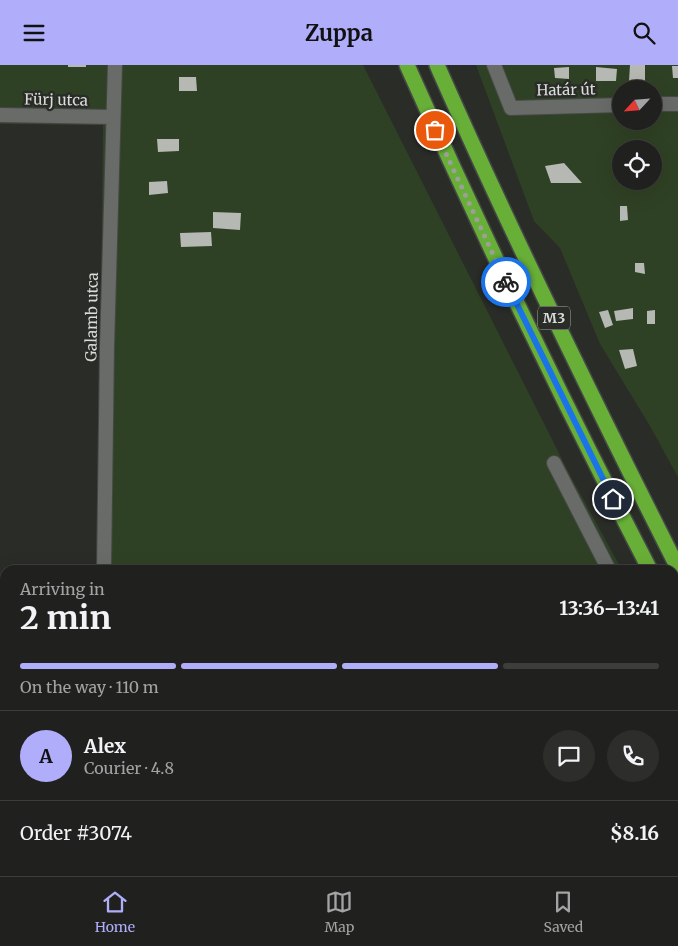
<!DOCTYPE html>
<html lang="en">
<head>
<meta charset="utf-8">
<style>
  body { margin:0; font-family:Merriweather,serif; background:#2d2e2b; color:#f1f3f6; height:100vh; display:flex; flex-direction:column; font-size:19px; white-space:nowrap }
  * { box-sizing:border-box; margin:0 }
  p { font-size:16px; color:#a2a3a4 }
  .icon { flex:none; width:28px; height:28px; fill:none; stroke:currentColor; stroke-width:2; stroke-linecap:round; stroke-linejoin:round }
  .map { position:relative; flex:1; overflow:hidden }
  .sheet { position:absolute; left:0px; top:500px; width:679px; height:311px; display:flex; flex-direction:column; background:#20211e; border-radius:15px 15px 0 0; box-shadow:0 5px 20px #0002,0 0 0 1px #3d3e3c }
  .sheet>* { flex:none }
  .needle { width:32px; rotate:244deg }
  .controls { position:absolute; left:612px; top:15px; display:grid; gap:10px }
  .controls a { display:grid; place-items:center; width:50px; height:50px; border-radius:50%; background:#20211e; box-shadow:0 5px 20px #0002,0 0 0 1px #3d3e3c; font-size:25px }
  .pin { position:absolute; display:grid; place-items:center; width:42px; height:42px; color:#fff; margin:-21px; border:2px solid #fff; border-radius:50%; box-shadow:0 1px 5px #0007 }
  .courier { position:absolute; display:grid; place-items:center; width:50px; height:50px; margin:-25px; border:4px solid #1a73e8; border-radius:50%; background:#fff; color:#222; box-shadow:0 1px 6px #0007 }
  .summary em { font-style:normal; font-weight:700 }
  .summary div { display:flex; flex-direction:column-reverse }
  .summary { display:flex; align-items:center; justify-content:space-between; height:85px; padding:0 20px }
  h1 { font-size:32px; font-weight:700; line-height:38px }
  .bar { display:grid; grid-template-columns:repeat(4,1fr); gap:8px 5px; align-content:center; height:60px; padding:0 20px }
  .bar i { height:6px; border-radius:4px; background:#3d3e3c }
  .bar .on { background:#b0aefa }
  .bar p { grid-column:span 4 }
  .line { display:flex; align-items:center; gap:12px; padding:0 20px; border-top:1px solid #3d3e3c }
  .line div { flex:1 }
  .round { display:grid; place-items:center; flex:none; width:52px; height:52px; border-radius:26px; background:#2d2e2b }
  header { display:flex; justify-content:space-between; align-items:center; height:65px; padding:0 20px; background:#b0aefa; color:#111; font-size:22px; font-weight:700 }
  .menu { display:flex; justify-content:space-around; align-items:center; height:70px; border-top:1px solid #3d3e3c; background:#20211e; font-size:14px; color:#a2a3a4 }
  .menu a { display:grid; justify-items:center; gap:2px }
  .menu .on { color:#b0aefa }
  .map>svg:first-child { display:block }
  .green { fill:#2f4124; fill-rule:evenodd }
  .building { fill:#b5b8b3 }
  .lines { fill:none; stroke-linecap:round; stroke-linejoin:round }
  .minor-casing { stroke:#464846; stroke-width:16 }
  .motorway-casing { stroke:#464846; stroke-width:18 }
  .minor { stroke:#686b67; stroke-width:14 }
  .motorway { stroke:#68af37; stroke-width:15 }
  .done { stroke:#9d9f9c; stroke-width:5; stroke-dasharray:0 9 }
  .route { stroke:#1a73e8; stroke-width:6 }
  .labels { text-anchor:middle; stroke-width:5; stroke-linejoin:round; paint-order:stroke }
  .shield { fill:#2a2c28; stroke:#a6a8a5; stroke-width:1 }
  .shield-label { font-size:14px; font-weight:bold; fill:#dbdddb }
  .street-label { font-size:15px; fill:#dbdddb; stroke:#2a2c28 }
</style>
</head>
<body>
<header><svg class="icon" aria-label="menu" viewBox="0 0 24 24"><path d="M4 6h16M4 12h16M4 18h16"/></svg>Zuppa<svg class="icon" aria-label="search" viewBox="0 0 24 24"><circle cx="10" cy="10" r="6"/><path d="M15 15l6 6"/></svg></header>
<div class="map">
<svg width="678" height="811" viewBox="0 0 678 811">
  <rect width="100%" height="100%" fill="#2a2c28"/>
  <path class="green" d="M0,0H363L571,412L622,505H98L103,60L0,59Z
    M476,0H678V412L650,361L600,279L560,183L534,156ZM621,24H654V56H621ZM621,84H654V116H621Z
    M674,601L678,609V811H94V806H674Z"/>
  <path class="building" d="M68,0H86V2H68Z
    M630,0H645V16H629Z
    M672,1H678V13H673Z
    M569,2V14L555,13L554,3Z
    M596,2L617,4L616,16H596Z
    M179,12H196L197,26H179Z
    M157,74H179V86L158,87Z
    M564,98L582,118H551L545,101Z
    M618,107H621V116H618Z
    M167,116L168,128L149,130V117Z
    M620,141H627L628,155L620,156Z
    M213,147L241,148L240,165L213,163Z
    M211,167L212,181L181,182L180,168Z
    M635,198H644L645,209L635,207Z
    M633,243V254L616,256L614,246Z
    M608,245L613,260L605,263L599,247Z
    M655,245V259H647V246Z
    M633,284L637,301L625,304L619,285Z"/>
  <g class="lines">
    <g class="minor-casing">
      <path id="minor" d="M494,0L511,43L621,40
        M654,39H678
        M0,50L113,52
        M554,398L609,505
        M104,505L107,282L115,0
        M674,621L678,629
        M94,811V806"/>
    </g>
    <g class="motorway-casing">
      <path id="motorway" d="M407,0C483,171 564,339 650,505
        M437,0C512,170 594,337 678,503
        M674,551L678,559"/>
    </g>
    <use href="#minor" class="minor"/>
    <use href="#motorway" class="motorway"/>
  </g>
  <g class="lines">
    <path class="done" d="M435,65L506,217"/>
    <path class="route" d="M506,217L613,434"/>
  </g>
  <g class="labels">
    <rect class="shield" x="538" y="241.5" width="32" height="23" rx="4"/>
    <g class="shield-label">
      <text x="554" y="258">M3</text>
    </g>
    <g class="street-label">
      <text transform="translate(566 25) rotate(-1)" y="5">Határ út</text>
      <text transform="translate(56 35) rotate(1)" y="5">Fürj utca</text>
      <text transform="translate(92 252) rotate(-89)" y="5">Galamb utca</text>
    </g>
  </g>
</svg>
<div class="controls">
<a><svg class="needle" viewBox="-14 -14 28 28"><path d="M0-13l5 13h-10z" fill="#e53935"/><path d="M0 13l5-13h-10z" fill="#a2a3a4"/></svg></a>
<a><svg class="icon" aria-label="locate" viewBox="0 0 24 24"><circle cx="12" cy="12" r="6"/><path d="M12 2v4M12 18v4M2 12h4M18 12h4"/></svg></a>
</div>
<div class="pin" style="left:435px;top:65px;background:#ea580c"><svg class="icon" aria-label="bag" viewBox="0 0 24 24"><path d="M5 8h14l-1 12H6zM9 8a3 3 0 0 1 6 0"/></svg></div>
<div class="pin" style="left:613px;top:434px;background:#1f2937"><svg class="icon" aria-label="home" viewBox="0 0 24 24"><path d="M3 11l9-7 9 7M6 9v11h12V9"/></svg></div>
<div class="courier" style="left:506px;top:217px"><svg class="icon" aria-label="bike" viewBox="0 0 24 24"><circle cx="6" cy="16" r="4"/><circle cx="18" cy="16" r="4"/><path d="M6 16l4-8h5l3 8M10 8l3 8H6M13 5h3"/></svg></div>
<section class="sheet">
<div class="summary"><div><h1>2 min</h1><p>Arriving in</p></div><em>13:36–13:41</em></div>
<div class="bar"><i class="on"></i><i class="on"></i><i class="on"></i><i></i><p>On the way · 110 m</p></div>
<div class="line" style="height:90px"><b class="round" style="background:#b0aefa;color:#111">A</b><div><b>Alex</b><p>Courier · 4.8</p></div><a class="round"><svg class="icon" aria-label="chat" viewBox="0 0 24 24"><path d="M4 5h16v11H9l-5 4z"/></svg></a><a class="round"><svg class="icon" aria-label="phone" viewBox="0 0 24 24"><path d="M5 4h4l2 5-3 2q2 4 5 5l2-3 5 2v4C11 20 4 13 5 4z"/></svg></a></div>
<div class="line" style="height:65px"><div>Order #3074</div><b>$8.16</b></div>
</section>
</div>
<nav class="menu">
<a class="on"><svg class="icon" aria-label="home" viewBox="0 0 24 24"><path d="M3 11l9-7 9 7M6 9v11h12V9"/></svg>Home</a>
<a><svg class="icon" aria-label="map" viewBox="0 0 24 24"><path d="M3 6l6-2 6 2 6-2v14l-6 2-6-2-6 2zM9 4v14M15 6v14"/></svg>Map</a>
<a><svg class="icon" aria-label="saved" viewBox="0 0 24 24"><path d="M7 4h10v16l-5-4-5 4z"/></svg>Saved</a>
</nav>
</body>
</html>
